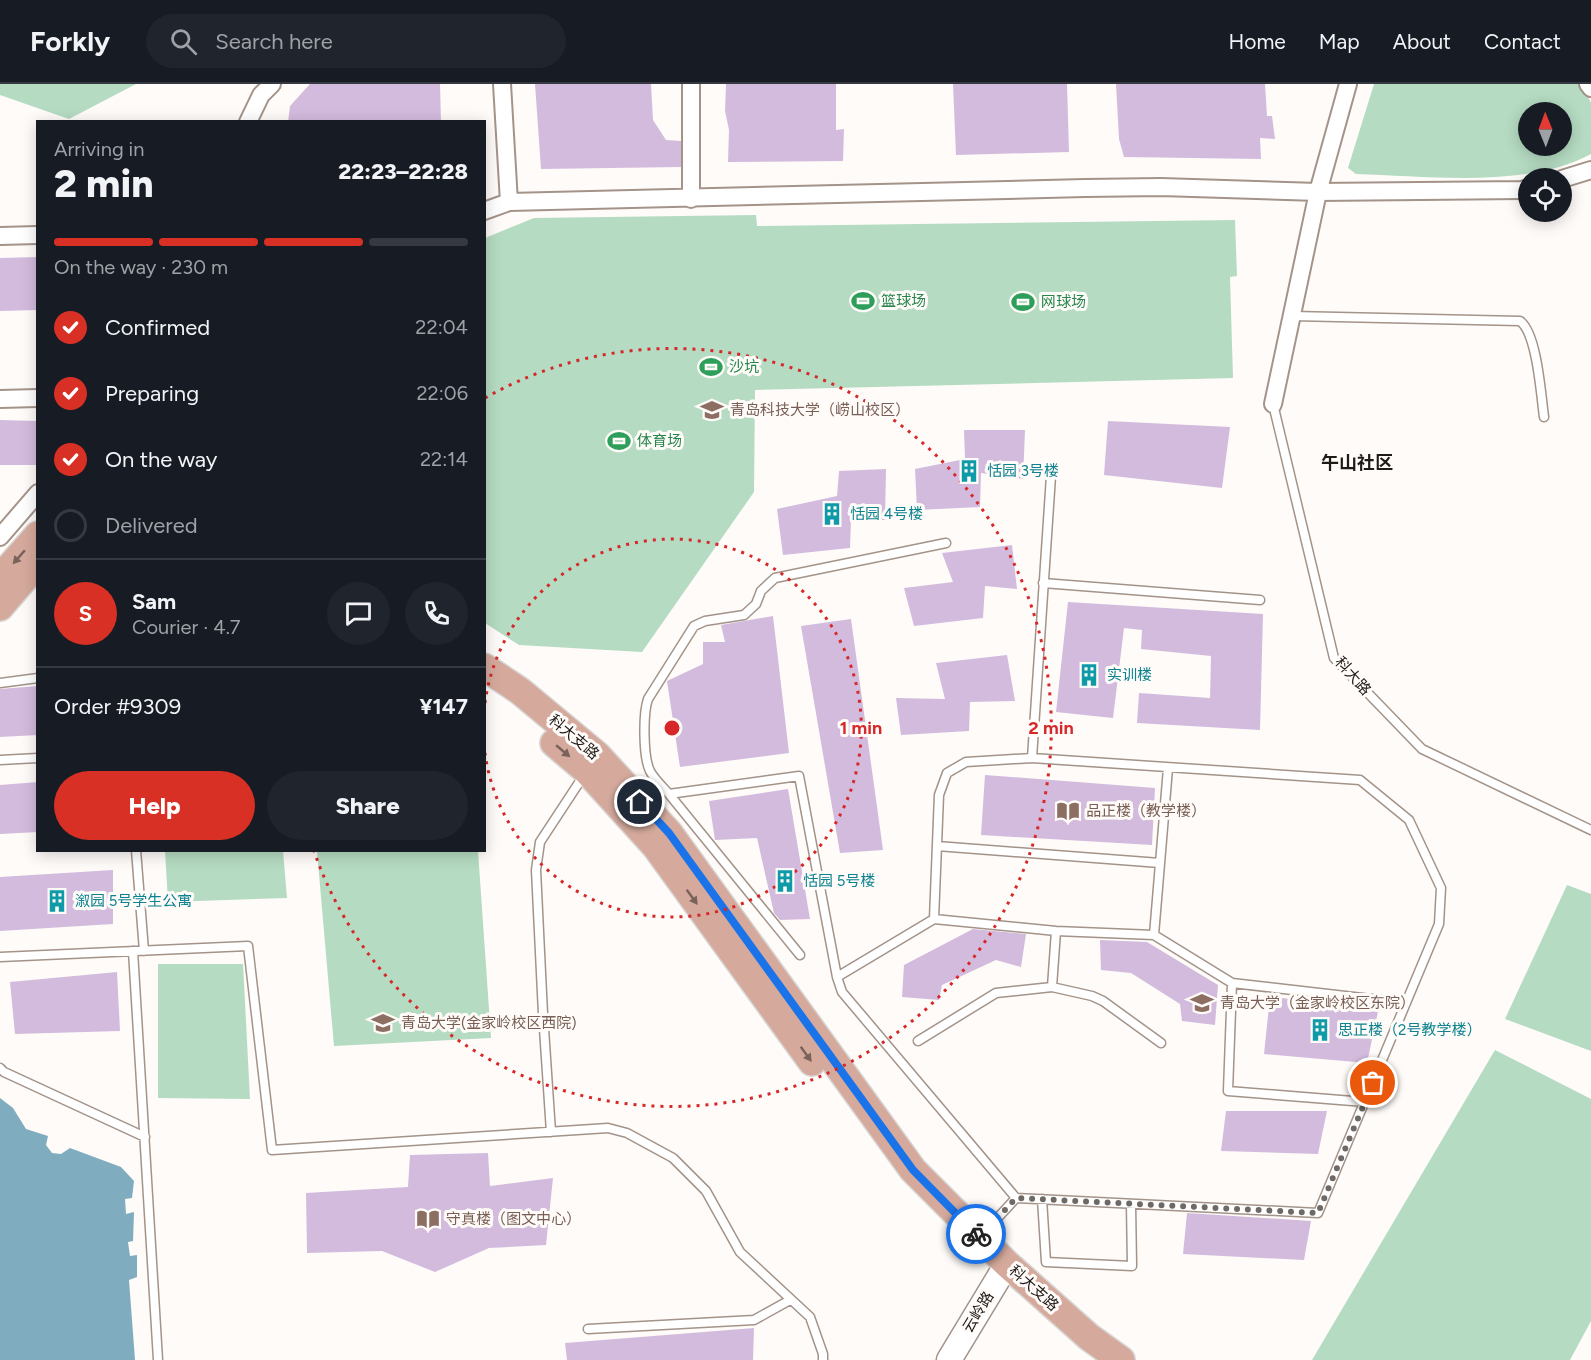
<!DOCTYPE html>
<html lang="en">
<head>
<meta charset="utf-8">
<style>
  body { margin:0; font-family:Figtree,"Noto Sans SC",sans-serif; background:#20242c; color:#f1f3f6; height:100vh; display:flex; flex-direction:column; font-size:22px; white-space:nowrap }
  * { box-sizing:border-box; margin:0 }
  p { font-size:20px; color:#9ea1a6 }
  .icon { flex:none; width:33px; height:33px; fill:none; stroke:currentColor; stroke-width:2; stroke-linecap:round; stroke-linejoin:round }
  .map { position:relative; flex:1; overflow:hidden }
  .panel { position:absolute; left:36px; top:36px; width:450px; height:732px; display:flex; flex-direction:column; background:#171b24; border-radius:0px; box-shadow:0 3px 15px #0003 }
  .panel>* { flex:none }
  .needle { width:39px; rotate:359deg }
  .tools { position:absolute; left:1518px; top:18px; display:grid; gap:12px }
  .tools a { display:grid; place-items:center; width:54px; height:54px; border-radius:50%; background:#171b24; box-shadow:0 3px 15px #0003; font-size:30px }
  .pin { position:absolute; display:grid; place-items:center; width:51px; height:51px; color:#fff; margin:-26px; border:3px solid #fff; border-radius:50%; box-shadow:0 2px 6px #0007 }
  .courier { position:absolute; display:grid; place-items:center; width:60px; height:60px; margin:-30px; border:4px solid #1a73e8; border-radius:50%; background:#fff; color:#222; box-shadow:0 2px 8px #0007 }
  .head em { font-style:normal; font-weight:800 }
  .head div { display:flex; flex-direction:column-reverse }
  .head { display:flex; align-items:center; justify-content:space-between; height:102px; padding:0 18px }
  h1 { font-size:39px; font-weight:800; line-height:45px }
  .bar { display:grid; grid-template-columns:repeat(4,1fr); gap:9px 6px; align-content:center; height:72px; padding:0 18px }
  .bar i { height:8px; border-radius:4px; background:#363941 }
  .bar .selected { background:#d93025 }
  .bar p { grid-column:span 4 }
  .line { display:flex; align-items:center; gap:15px; padding:0 18px; border-top:2px solid #363941 }
  .line div { flex:1 }
  .round { display:grid; place-items:center; flex:none; width:63px; height:63px; border-radius:32px; background:#20242c }
  ol { padding:0 18px; list-style:none }
  li { display:flex; align-items:center; gap:18px; height:66px }
  li p { margin-inline-start:auto }
  li .icon { padding:6px; border-radius:50%; background:#d93025; color:#fff; stroke-width:4 }
  li:last-child { color:#9ea1a6 }
  li i { width:33px; height:33px; border:3px solid #363941; border-radius:50% }
  .button { display:flex; gap:12px; margin-top:auto; padding:12px 18px }
  .button a { flex:1; height:69px; border-radius:36px; background:#d93025; color:#fff; font-size:24px; font-weight:800; line-height:69px; text-align:center }
  .button a+a { background:#20242c; color:#f1f3f6 }
  header { display:flex; align-items:center; gap:36px; box-sizing:border-box; height:84px; padding:0 30px; background:#171b24; border-bottom:2px solid #363941 }
  header strong { font-size:28px }
  nav { display:flex; gap:33px; margin-inline-start:auto; font-size:21px }
  .search { width:420px; height:54px; background:#20242c; display:flex; align-items:center; gap:15px; box-sizing:border-box; padding:0 21px; border-radius:33px; color:#9ea1a6; font-size:22px }
  .map>svg:first-child { display:block }
  .green { fill:#b5dbc2; fill-rule:evenodd }
  .water { fill:#7fadbf }
  .building { fill:#d3bbde }
  .lines { fill:none; stroke-linecap:round; stroke-linejoin:round }
  .lane-casing { stroke:#a39389; stroke-width:11 }
  .street-casing { stroke:#a39389; stroke-width:20 }
  .secondary-casing { stroke:#a39389; stroke-width:27 }
  .primary-casing { stroke:#d7d6d5; stroke-width:30 }
  .lane { stroke:#fff; stroke-width:8 }
  .street { stroke:#fff; stroke-width:16 }
  .secondary { stroke:#fff; stroke-width:24 }
  .primary { stroke:#d5aa9d; stroke-width:27 }
  .oneway { fill:#7a625a }
  .done { stroke:#6e6965; stroke-width:6; stroke-dasharray:0 10.8 }
  .route { stroke:#1a73e8; stroke-width:8 }
  .ring { fill:none; stroke:#d62828; stroke-width:3; stroke-dasharray:3 6 }
  .labels { text-anchor:middle; stroke-width:6; stroke-linejoin:round; paint-order:stroke }
  .leisure-label { font-size:15px; fill:#27864d; stroke:#fefbf8; text-anchor:start }
  .education-label { font-size:15px; fill:#785e54; stroke:#fefbf8; text-anchor:start }
  .culture-label { font-size:15px; fill:#0d838f; stroke:#fefbf8; text-anchor:start }
  .street-label { font-size:15px; fill:#201a16; stroke:#fefbf8 }
  .quarter-label { font-size:18px; font-weight:bold; fill:#201a16; stroke:#fefbf8 }
  .centre { fill:#d62828; stroke:#fefbf8; stroke-width:3 }
  .ring-label { font-size:18px; text-anchor:middle; font-weight:bold; fill:#d62828; stroke:#fefbf8; stroke-width:6; stroke-linejoin:round; paint-order:stroke }
</style>
</head>
<body>
<header>
<strong>Forkly</strong>
<div class="search"><svg class="icon" aria-label="search" viewBox="0 0 24 24"><circle cx="10" cy="10" r="6"/><path d="M15 15l6 6"/></svg>Search here</div>
<nav><a>Home</a><a>Map</a><a>About</a><a>Contact</a></nav>
</header>
<div class="map">
<svg width="1591" height="1276" viewBox="0 0 1591 1276">
  <rect width="100%" height="100%" fill="#fefbf8"/>
  <path class="green" d="M0,0H136L69,35L0,11Z
    M1374,0H1582L1591,19V70C1526,105 1429,92 1356,90L1348,84ZM1528,28H1562V62H1528Z
    M756,131L757,142L1235,136L1237,192L1230,193L1233,294L755,306L754,408L642,568L519,561L485,539V154L534,134Z
    M165,767H283L287,814L168,818Z
    M317,767H478L491,954L334,962Z
    M1567,801L1591,810V967L1505,935Z
    M158,880H243L250,1015L158,1014Z
    M1495,966L1591,1015V1237L1570,1276H1312Z"/>
  <path class="water" d="M0,1014L13,1024L26,1045L48,1052L46,1061L52,1069L61,1070L70,1064L121,1083L134,1097L132,1114L125,1115L126,1130L134,1128L133,1157L128,1158L130,1172L137,1171V1193L129,1196L135,1276H0Z"/>
  <path class="building" d="M310,0H440L441,38H288L290,22Z
    M535,0H651L653,36L666,56L681,57V83L541,85Z
    M726,0H836V46L844,45L843,77L728,78L729,46L725,27Z
    M953,0H1067L1069,68L956,71Z
    M1116,0H1265L1267,32H1272L1275,55L1260,54L1261,75L1124,73L1119,55Z
    M38,173V226L0,227V174Z
    M0,336L38,337V381H0Z
    M1108,337L1230,343L1222,404L1104,391Z
    M964,346H1025L1023,395L981,389L980,423L917,426L915,385L965,375Z
    M886,385L885,436H851L850,464L783,471L777,425L837,412L839,387Z
    M1012,461L1017,505L985,502L983,534L914,542L904,504L953,498L942,469Z
    M1068,518L1263,530L1260,646L1137,639L1139,609L1210,614L1211,572L1141,565L1142,546L1124,544L1113,634L1056,628Z
    M773,532L789,669L680,683L667,597L703,580V558H725L721,541Z
    M851,535L883,766L840,769L801,542Z
    M1007,571L1015,617L970,618L969,647L901,651L896,614L945,615L936,579Z
    M38,602V651L0,653V605Z
    M985,691L1155,704L1152,761L981,751Z
    M38,698V748L0,750V701Z
    M788,705L810,835L780,836L774,829L757,754L715,756L709,717Z
    M113,786V840L0,847V793Z
    M973,845L1026,850L1021,883L996,876L942,901L939,916L902,913L904,881Z
    M1100,856L1147,858L1218,901L1215,941L1182,937L1180,920L1131,889L1101,886Z
    M117,888L120,947L15,950L10,898Z
    M1270,913L1379,923L1367,979L1264,970Z
    M1226,1027H1327L1318,1070L1221,1067Z
    M488,1069L490,1102L553,1094L546,1161L489,1164L435,1188L382,1167L307,1169L306,1109L408,1103L410,1071Z
    M1187,1129L1311,1137L1304,1176L1183,1170Z
    M754,1244L753,1276H567L565,1259Z"/>
  <g class="lines">
    <g class="lane-casing">
      <path id="lane" d="M1292,232L1520,237C1537,249 1541,311 1544,333
        M1273,320L1334,574L1422,665L1591,746
        M1043,499L1260,516
        M0,599L38,594
        M1032,674L1051,392
        M0,676L38,674
        M669,710C663,703 654,695 650,687C643,673 643,629 648,615L694,542L705,537L744,531L756,520L761,507L775,494L946,459
        M937,762L1160,779
        M136,766L144,867
        M934,835L1056,847L1154,851L1232,899L1406,919
        M1154,851L1168,684
        M133,867L158,1276
        M800,871L669,710L799,692L837,893L842,908L1016,1114L967,1167
        M0,873L248,862L272,1066L608,1044L627,1049L673,1074L706,1107L740,1168L810,1233L823,1270V1276
        M837,893L934,835L939,711L947,689L966,678L1032,674L1360,696L1409,736L1441,804L1439,840L1318,1129L1016,1114
        M1232,899L1228,1007L1365,1018
        M1052,903L1092,912L1103,917L1161,959
        M918,957L996,909L1052,903L1056,847
        M0,984L4,988L145,1053
        M551,1048L543,930L536,786L540,758L584,691
        M1042,1115L1046,1178L1132,1182L1131,1120
        M588,1245L754,1236L790,1216"/>
    </g>
    <g class="street-casing">
      <path id="street" d="M502,0L509,118
        M691,0V115
        M1588,0L1591,4
        M248,38L261,11L272,0
        M1562,95L1591,86
        M484,127L509,118L1085,104L1161,103L1318,108L1522,106L1528,104
        M0,152L38,151
        M0,315L38,314
        M1273,320L1318,108L1348,0
        M0,453L38,409"/>
    </g>
    <g class="secondary-casing">
      <path id="secondary" d="M949,1276L1007,1180"/>
    </g>
    <g class="primary-casing">
      <path id="primary" d="M0,494L38,451
        M0,523L36,481
        M484,583L520,607L597,671L669,749L913,1086L1007,1180L1089,1253L1121,1276
        M554,659L587,687L656,763L812,978"/>
    </g>
    <use href="#lane" class="lane"/>
    <use href="#street" class="street"/>
    <use href="#secondary" class="secondary"/>
    <use href="#primary" class="primary"/>
  </g>
  <defs><path id="oneway-solid" d="M-6-.8H1V-3.2L6.5 0L1 3.2V.8H-6Z" transform="scale(1.5)"/></defs>
  <g class="oneway">
    <use href="#oneway-solid" transform="translate(19 473) rotate(131)"/>
    <use href="#oneway-solid" transform="translate(563 667) rotate(40)"/>
    <use href="#oneway-solid" transform="translate(692 813) rotate(54)"/>
    <use href="#oneway-solid" transform="translate(806 970) rotate(54)"/>
  </g>
  <g class="lines">
    <path class="done" d="M976,1150L979,1154L1016,1114L1318,1129L1373,999"/>
    <path class="route" d="M640,718L669,749L913,1086L976,1150"/>
  </g>
  <g class="ring">
    <path d="M485 619A189 189 0 1 1 485 669"/>
    <path d="M485 314A379 379 0 1 1 314 767"/>
  </g>
  <defs>
    <g id="stadium-bare" transform="scale(1.8)"><path d="M0-5a6.5 5 0 1 0 0 10a6.5 5 0 1 0 0-10ZM-3.5-1.8h7v3.6h-7Z" fill="#2e9e5b" stroke="#fefbf8" stroke-width="2.5" paint-order="stroke"/></g>
    <g id="university-bare" transform="scale(1.8)"><path d="M0-5L7-2L0 1L-7-2ZM-4 1L0 2.5L4 1V4Q0 6-4 4Z" fill="#8d6e63" stroke="#fefbf8" stroke-width="2.5" paint-order="stroke"/></g>
    <g id="building-bare" transform="scale(1.8)"><path d="M-4-6H4V6H1V3H-1V6H-4ZM-2.5-4.3h1.7v1.8h-1.7ZM.8-4.3h1.7v1.8H.8ZM-2.5-1h1.7V.8h-1.7ZM.8-1h1.7V.8H.8Z" fill="#0f9aa8" stroke="#fefbf8" stroke-width="2.5" paint-order="stroke"/></g>
    <g id="library-bare" transform="scale(1.8)"><path d="M-6-4Q-3-5.5-.7-3.5V5Q-3 3-6 4ZM6-4Q3-5.5 .7-3.5V5Q3 3 6 4Z" fill="#8d6e63" stroke="#fefbf8" stroke-width="2.5" paint-order="stroke"/></g>
  </defs>
  <g fill-rule="evenodd">
    <use href="#stadium-bare" x="863" y="217"/>
    <use href="#stadium-bare" x="1023" y="218"/>
    <use href="#stadium-bare" x="711" y="283"/>
    <use href="#university-bare" x="712" y="326"/>
    <use href="#stadium-bare" x="619" y="357"/>
    <use href="#building-bare" x="969" y="387"/>
    <use href="#building-bare" x="832" y="430"/>
    <use href="#building-bare" x="1089" y="591"/>
    <use href="#library-bare" x="1068" y="727"/>
    <use href="#building-bare" x="785" y="797"/>
    <use href="#building-bare" x="57" y="817"/>
    <use href="#university-bare" x="1202" y="919"/>
    <use href="#university-bare" x="383" y="939"/>
    <use href="#building-bare" x="1320" y="946"/>
    <use href="#library-bare" x="428" y="1135"/>
  </g>
  <g class="labels">
    <g class="leisure-label">
      <text x="881" y="222">篮球场</text>
      <text x="1041" y="223">网球场</text>
      <text x="729" y="288">沙坑</text>
      <text x="637" y="362">体育场</text>
    </g>
    <g class="education-label">
      <text x="730" y="331">青岛科技大学（崂山校区）</text>
      <text x="1086" y="732">品正楼（教学楼）</text>
      <text x="1220" y="924">青岛大学（金家岭校区东院）</text>
      <text x="401" y="944">青岛大学(金家岭校区西院)</text>
      <text x="446" y="1140">守真楼（图文中心）</text>
    </g>
    <g class="culture-label">
      <text x="987" y="392">恬园 3号楼</text>
      <text x="850" y="435">恬园 4号楼</text>
      <text x="1107" y="596">实训楼</text>
      <text x="803" y="802">恬园 5号楼</text>
      <text x="75" y="822">溆园 5号学生公寓</text>
      <text x="1338" y="951">思正楼（2号教学楼）</text>
    </g>
    <g class="street-label">
      <text transform="translate(1353 592) rotate(48)" y="5">科大路</text>
      <text transform="translate(574 653) rotate(40)" y="5">科大支路</text>
      <text transform="translate(1034 1204) rotate(42)" y="5">科大支路</text>
      <text transform="translate(978 1228) rotate(-59)" y="5">云岭路</text>
    </g>
    <g class="quarter-label">
      <text x="1357" y="385">午山社区</text>
    </g>
  </g>
  <circle cx="672" cy="644" r="9" class="centre"/>
  <g class="ring-label">
    <text x="861" y="650">1 min</text>
    <text x="1051" y="650">2 min</text>
  </g>
</svg>
<div class="tools">
<a><svg class="needle" viewBox="-14 -14 28 28"><path d="M0-13l5 13h-10z" fill="#e53935"/><path d="M0 13l5-13h-10z" fill="#9ea1a6"/></svg></a>
<a><svg class="icon" aria-label="locate" viewBox="0 0 24 24"><circle cx="12" cy="12" r="6"/><path d="M12 2v4M12 18v4M2 12h4M18 12h4"/></svg></a>
</div>
<div class="pin" style="left:1373px;top:999px;background:#ea580c"><svg class="icon" aria-label="bag" viewBox="0 0 24 24"><path d="M5 8h14l-1 12H6zM9 8a3 3 0 0 1 6 0"/></svg></div>
<div class="pin" style="left:640px;top:718px;background:#1f2937"><svg class="icon" aria-label="home" viewBox="0 0 24 24"><path d="M3 11l9-7 9 7M6 9v11h12V9"/></svg></div>
<div class="courier" style="left:976px;top:1150px"><svg class="icon" aria-label="bike" viewBox="0 0 24 24"><circle cx="6" cy="16" r="4"/><circle cx="18" cy="16" r="4"/><path d="M6 16l4-8h5l3 8M10 8l3 8H6M13 5h3"/></svg></div>
<section class="panel">
<div class="head"><div><h1>2 min</h1><p>Arriving in</p></div><em>22:23–22:28</em></div>
<div class="bar"><i class="selected"></i><i class="selected"></i><i class="selected"></i><i></i><p>On the way · 230 m</p></div>
<ol>
<li><svg class="icon" aria-label="check" viewBox="0 0 24 24"><path d="M5 12l5 5 9-10"/></svg>Confirmed<p>22:04</p></li>
<li><svg class="icon" aria-label="check" viewBox="0 0 24 24"><path d="M5 12l5 5 9-10"/></svg>Preparing<p>22:06</p></li>
<li><svg class="icon" aria-label="check" viewBox="0 0 24 24"><path d="M5 12l5 5 9-10"/></svg>On the way<p>22:14</p></li>
<li><i></i>Delivered</li>
</ol>
<div class="line" style="height:108px"><b class="round" style="background:#d93025;color:#fff">S</b><div><b>Sam</b><p>Courier · 4.7</p></div><a class="round"><svg class="icon" aria-label="chat" viewBox="0 0 24 24"><path d="M4 5h16v11H9l-5 4z"/></svg></a><a class="round"><svg class="icon" aria-label="phone" viewBox="0 0 24 24"><path d="M5 4h4l2 5-3 2q2 4 5 5l2-3 5 2v4C11 20 4 13 5 4z"/></svg></a></div>
<div class="line" style="height:78px"><div>Order #9309</div><b>¥147</b></div>
<div class="button"><a>Help</a><a>Share</a></div>
</section>
</div>
</body>
</html>
